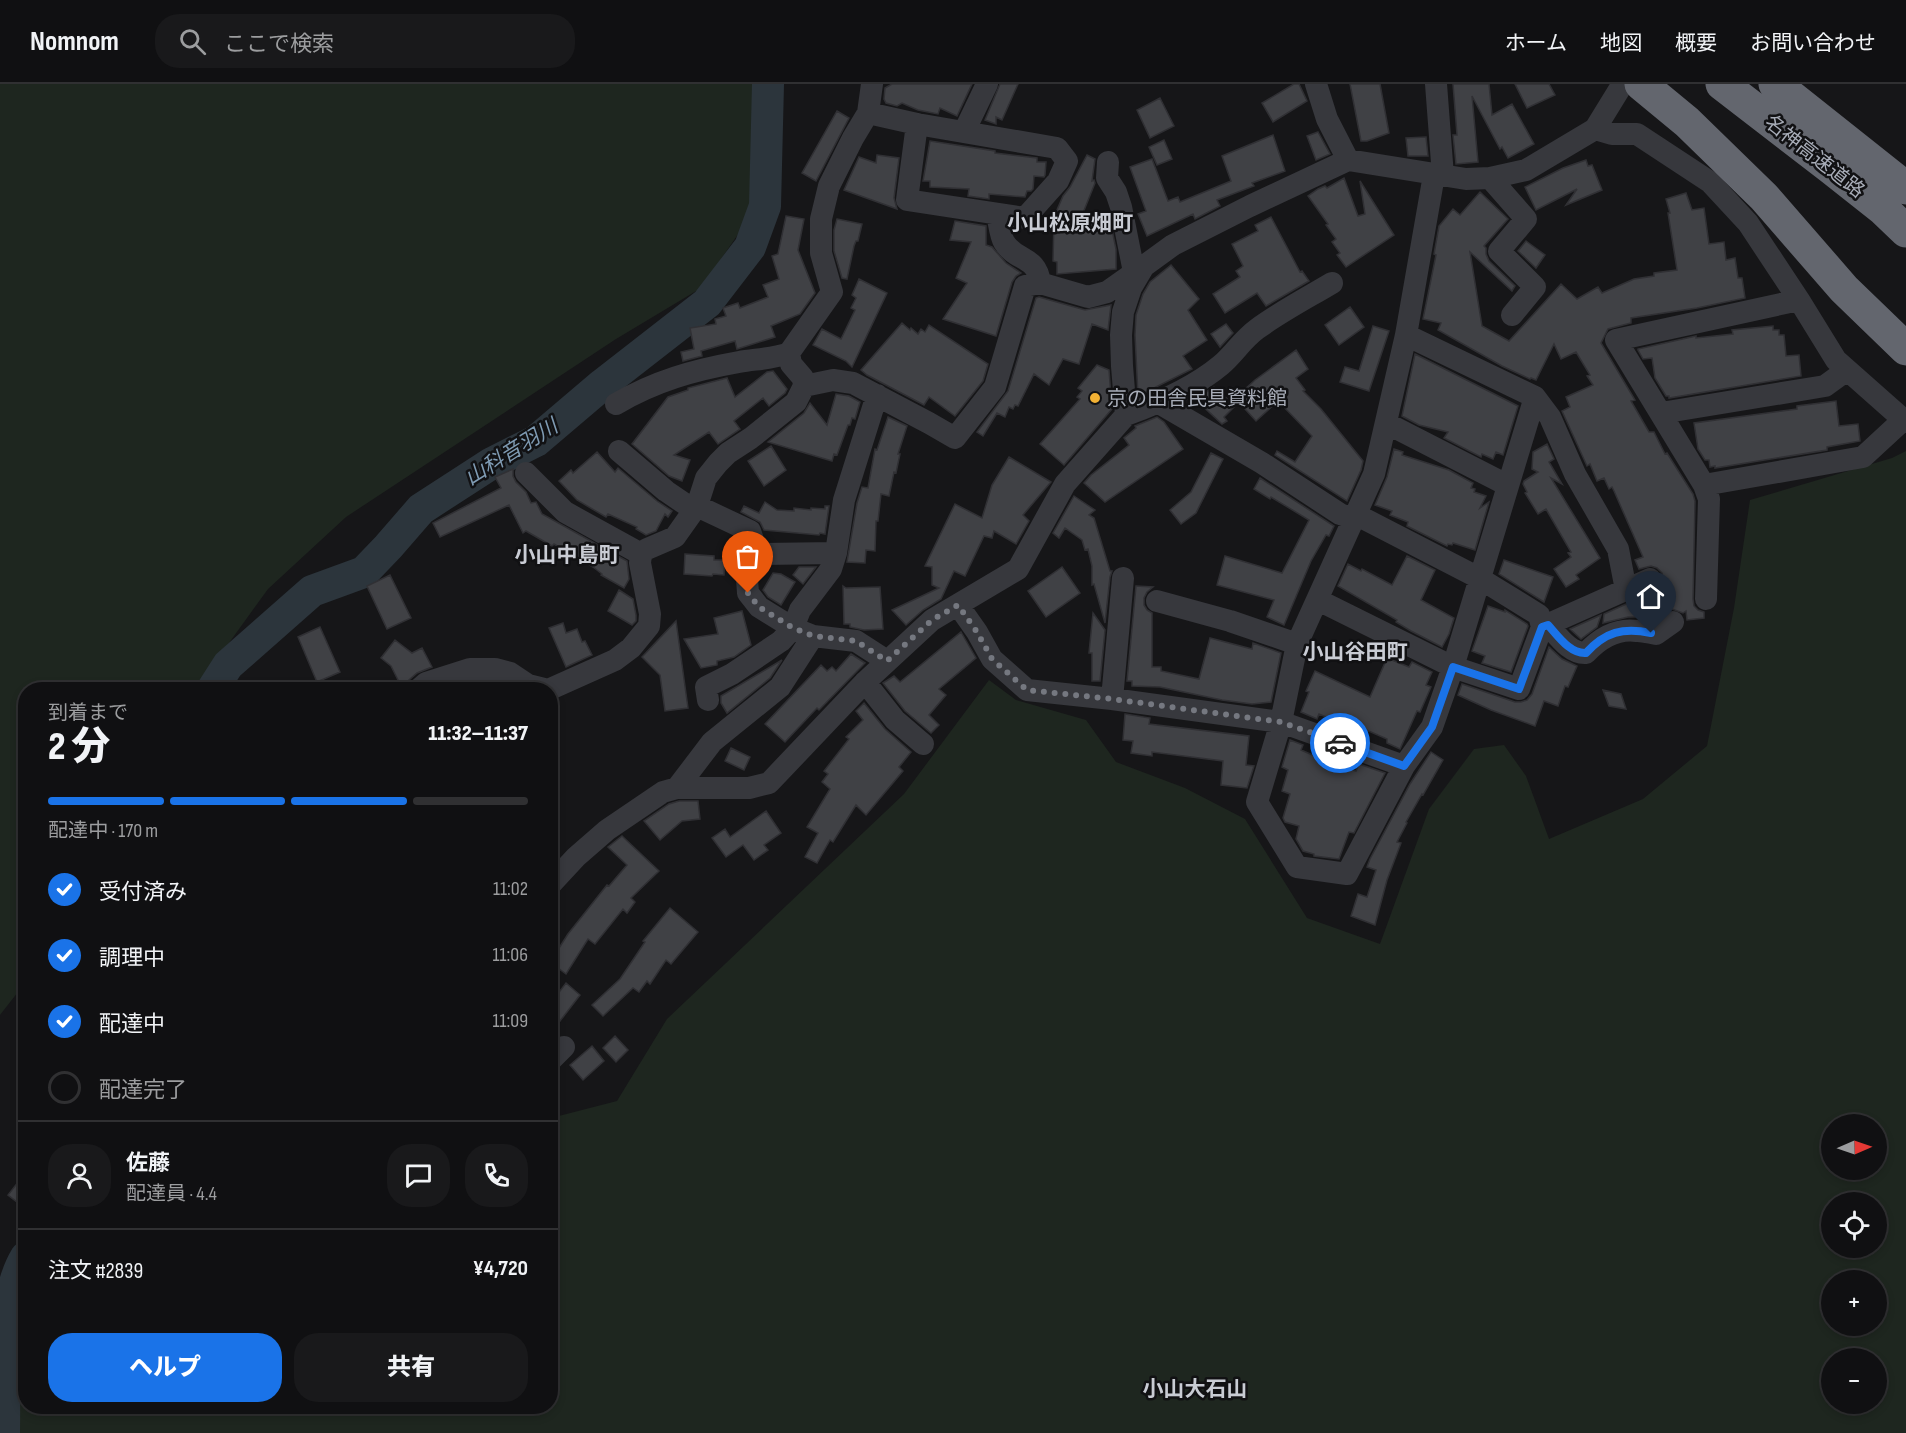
<!DOCTYPE html>
<html lang="ja">
<head>
<meta charset="utf-8">
<style>
  body { margin:0; font-family:"Sofia Sans Condensed","Noto Sans JP",sans-serif; background:#19191b; color:#f1f3f6; height:100vh; display:flex; flex-direction:column; font-size:22px; white-space:nowrap }
  * { box-sizing:border-box; margin:0 }
  p { font-size:20px; color:#9c9d9f }
  .icon { flex:none; width:33px; height:33px; fill:none; stroke:currentColor; stroke-width:2; stroke-linecap:round; stroke-linejoin:round }
  .map { position:relative; flex:1; overflow:hidden }
  .drawer { position:absolute; left:18px; top:598px; width:540px; height:732px; display:flex; flex-direction:column; background:#101012; border-radius:24px; box-shadow:0 3px 9px #0003,0 0 0 2px #303032 }
  .drawer>* { flex:none }
  .needle { width:39px; rotate:88deg }
  .fabs { position:absolute; left:1821px; top:1030px; display:grid; gap:12px }
  .fabs a { display:grid; place-items:center; width:66px; height:66px; border-radius:50%; background:#101012; box-shadow:0 3px 9px #0003,0 0 0 2px #303032; font-size:30px }
  .pin { position:absolute; display:grid; place-items:center; width:51px; height:51px; color:#fff; margin:-62px -26px; border-radius:50% 50% 50% 0; rotate:-45deg; box-shadow:0 0 6px #0007 }
  .pin .icon { rotate:45deg }
  .courier { position:absolute; display:grid; place-items:center; width:60px; height:60px; margin:-30px; border:4px solid #1a73e8; border-radius:50%; background:#fff; color:#222; box-shadow:0 2px 8px #0007 }
  .headline em { font-style:normal; font-weight:800 }
  .headline div { display:flex; flex-direction:column-reverse }
  .headline { display:flex; align-items:center; justify-content:space-between; height:102px; padding:0 30px }
  h1 { font-size:39px; font-weight:800; line-height:45px }
  .bar { display:grid; grid-template-columns:repeat(4,1fr); gap:9px 6px; align-content:center; height:72px; padding:0 30px }
  .bar i { height:8px; border-radius:4px; background:#303032 }
  .bar .current { background:#1a73e8 }
  .bar p { grid-column:span 4 }
  .line { display:flex; align-items:center; gap:15px; padding:0 30px; border-top:2px solid #303032 }
  .line div { flex:1 }
  .round { display:grid; place-items:center; flex:none; width:63px; height:63px; border-radius:24px; background:#19191b }
  ol { padding:0 30px; list-style:none }
  li { display:flex; align-items:center; gap:18px; height:66px }
  li p { margin-inline-start:auto }
  li .icon { padding:6px; border-radius:50%; background:#1a73e8; color:#fff; stroke-width:4 }
  li:last-child { color:#9c9d9f }
  li i { width:33px; height:33px; border:3px solid #303032; border-radius:50% }
  .button { display:flex; gap:12px; margin-top:auto; padding:12px 30px }
  .button a { flex:1; height:69px; border-radius:24px; background:#1a73e8; color:#fff; font-size:24px; font-weight:800; line-height:69px; text-align:center }
  .button a+a { background:#19191b; color:#f1f3f6 }
  header { display:flex; align-items:center; gap:36px; box-sizing:border-box; height:84px; padding:0 30px; background:#101012; border-bottom:2px solid #303032 }
  header strong { font-size:28px }
  nav { display:flex; gap:33px; margin-inline-start:auto; font-size:21px }
  .search { width:420px; height:54px; background:#19191b; display:flex; align-items:center; gap:15px; box-sizing:border-box; padding:0 21px; border-radius:24px; color:#9c9d9f; font-size:22px }
  .map>svg:first-child { display:block }
  .green { fill:#1e261f; fill-rule:evenodd }
  .lines { fill:none; stroke-linecap:round; stroke-linejoin:round }
  .river { stroke:#2c353c; stroke-width:32 }
  .building { fill:#404145; stroke:#303034; stroke-width:1.5 }
  .minor { stroke:#37383d; stroke-width:22 }
  .highway { stroke:#63666e; stroke-width:33 }
  .done { stroke:#757880; stroke-width:6; stroke-dasharray:0 10.8 }
  .route { stroke:#1a73e8; stroke-width:8 }
  .poi-dot { fill:#f2b134; stroke:#111113; stroke-width:2 }
  .labels { text-anchor:middle; stroke-width:5; stroke-linejoin:round; paint-order:stroke }
  .street-label { font-size:20px; fill:#a8adb8; stroke:#111113 }
  .poi-label { font-size:20px; fill:#a8adb8; stroke:#111113; text-anchor:start }
  .neighbourhood-label { font-size:21px; font-weight:bold; fill:#c9ccd4; stroke:#111113 }
  .water-label { font-size:21px; font-style:italic; fill:#7f9bb3; stroke:#111113 }
</style>
</head>
<body>
<header>
<strong>Nomnom</strong>
<div class="search"><svg class="icon" aria-label="search" viewBox="0 0 24 24"><circle cx="10" cy="10" r="6"/><path d="M15 15l6 6"/></svg>ここで検索</div>
<nav><a>ホーム</a><a>地図</a><a>概要</a><a>お問い合わせ</a></nav>
</header>
<div class="map">
<svg width="1906" height="1349" viewBox="0 0 1906 1349">
  <rect width="100%" height="100%" fill="#161618"/>
  <path class="green" d="M0,0H756L752,41V130L701,204L616,255L346,433L268,505L195,606H26L25,899L0,931Z
    M1906,367V1349H0V1227L25,1249L26,1323H550L551,1034L617,1017L667,935L904,710L989,596L1016,616L1086,636L1116,678L1185,704L1245,735L1307,834L1380,860L1429,725L1474,665L1504,661L1526,692L1549,755L1643,715L1707,662L1734,524L1750,416L1892,374ZM1832,1041H1876V1086H1832ZM1832,1119H1876V1164H1832ZM1832,1197H1876V1242H1832ZM1832,1275H1876V1320H1832Z"/>
  <g class="lines">
    <path class="river" d="M212,606L228,581L312,507L364,488L388,463L421,425L492,379L536,357L603,300L707,219L750,163L765,122L768,0
      M4,1349C5,1299 0,1215 26,1173"/>
  </g>
  <path class="building" d="M892,0H972L957,32L940,24L938,30L918,26L902,19L897,22L886,19L884,15L885,4Z
    M1000,0H1018L1002,36L996,33V40L985,36Z
    M1294,0H1299L1307,17L1273,38L1262,19Z
    M1350,0H1380L1389,49L1367,57H1361Z
    M1453,0H1489L1492,31L1512,20L1534,60L1508,74L1502,63L1500,65L1472,12L1478,78L1456,80L1453,51H1457Z
    M1515,0H1549L1555,11L1527,24Z
    M1160,14L1174,42L1150,54L1137,26Z
    M837,27L849,34L816,97L802,89Z
    M1318,48L1330,70L1316,76L1307,52Z
    M1273,51L1285,87L1252,99L1254,102L1217,116L1220,122L1195,135L1193,130L1147,152L1138,130L1146,127L1130,83L1152,75L1168,117L1178,113L1180,118L1231,97L1222,72Z
    M1426,53L1428,72H1408L1406,54Z
    M1164,56L1172,75L1157,81L1149,63Z
    M930,57L995,67V69L1037,74V78H1046L1045,91L1044,93L1034,92L1033,105L1031,107H1027L1025,113L989,110V115L968,112L969,105L930,103V97H923Z
    M877,71L899,74L894,114L897,125L844,106L859,73L876,79Z
    M1087,71L1095,75L1092,97L1094,96L1095,99L1079,139L1110,136L1116,165V185L1057,190V178L1053,177L1054,133L1063,112L1070,103Z
    M1586,76L1588,82L1592,81L1602,106L1566,121L1577,105L1536,126L1525,103L1563,84Z
    M1344,94L1358,132L1365,130L1360,97L1394,151L1346,183L1337,171L1340,169L1332,158L1336,155L1326,141L1328,140L1308,112L1318,105L1325,102L1327,104Z
    M1480,108L1508,135L1484,162L1486,164V170L1489,177L1515,202L1512,207L1470,168L1482,242L1509,257L1561,200L1577,215L1598,203L1602,209L1634,195L1654,192V189L1677,186L1668,129H1670L1666,115L1686,109L1692,126L1704,124L1709,160L1724,158L1726,176L1735,174L1738,194H1742L1745,214L1697,224L1631,234V239L1608,245L1601,259L1635,316L1631,317L1649,348H1654L1665,370L1667,369L1693,410L1695,417L1693,515L1694,522L1698,526L1704,528V534L1687,536L1686,527L1683,529L1672,525L1665,527L1653,536L1646,533H1628L1603,539L1604,530L1655,507L1661,502L1663,496L1662,489L1657,484L1651,482L1639,485L1635,476L1643,473L1614,407L1612,403L1609,405L1604,394L1597,397L1590,380L1587,382L1562,327L1570,323L1566,313L1593,301L1587,292L1590,291L1576,268L1561,275L1554,260L1536,296L1531,294L1530,295L1502,282L1438,246L1441,239L1423,235L1436,171L1434,170L1439,142L1453,125L1460,131Z
    M786,132L804,135L798,166L815,209L800,230L771,242L775,253L737,265L735,257L701,267L702,272L683,277L681,268L694,265L690,244L716,240L715,235L726,232L723,224L738,219L740,224L768,213L763,201L779,195L772,172L778,170Z
    M1271,133L1300,188L1302,187L1309,197L1266,222L1257,209L1225,229L1213,210L1240,193L1236,187L1243,182L1232,160L1258,147L1255,141Z
    M837,135L862,140L858,157H856L854,162L847,195L842,194L834,167V146Z
    M955,137L986,142V161L992,163L1006,179L1021,189L1016,192L1012,198L996,252L943,235L967,199L956,194L971,158L950,156Z
    M1526,157L1545,171L1536,184L1518,167Z
    M1171,181L1199,215L1188,226L1207,256L1183,272L1192,285L1138,312L1135,251L1136,231L1143,210L1150,198Z
    M859,195L887,209L852,283L846,277L813,261L822,245L841,255L855,226L851,224L856,214L852,211Z
    M1039,213L1085,226L1111,221L1108,246L1092,240L1079,280L1063,275L1049,301L1034,290L1018,322L1015,321L1013,325L1009,323L1005,333L997,329L983,352L977,348L1008,307L1036,214Z
    M1350,223L1364,243L1339,261L1325,241Z
    M902,239L910,246L911,244L918,250L921,245L925,248L929,241L988,280L983,297L955,332L929,313L924,321L867,291L861,286Z
    M1226,240L1233,249L1220,263L1211,250Z
    M1373,242L1389,247L1369,307L1340,298L1345,283L1359,287Z
    M1773,242V246H1779V251H1784L1786,272L1799,271L1801,292L1669,314V312H1666L1655,294L1652,274L1643,275L1638,266V265L1696,252V254L1733,250L1732,246Z
    M1296,266L1308,285L1296,294L1305,306L1303,307L1321,325L1363,377L1361,386L1347,417L1275,371L1277,367L1295,378L1312,352L1278,317L1256,337L1235,314L1255,296Z
    M1415,270L1518,322L1503,371L1496,368L1493,375L1482,370L1481,373L1444,354L1448,348L1419,341L1402,332Z
    M1097,281L1109,286L1112,325L1064,381L1040,360L1080,315L1077,313L1082,307L1078,304Z
    M773,287L787,305L785,309L769,322L763,314L734,337L740,345L718,360L709,348L674,371L690,376L682,397L669,392L632,360L668,313L688,306V304L727,294L735,313L767,288Z
    M1214,303L1235,322L1224,333L1227,337L1222,340L1195,315Z
    M836,310L849,312L860,318L855,335L852,334L850,341H848L837,371L834,370L832,377L768,358L804,329L810,319L827,341Z
    M1836,317L1839,342L1858,340L1860,357L1827,363V366L1715,384V382L1710,383L1709,376H1705L1698,365L1694,339L1797,325V322Z
    M888,333L907,342L898,370H900L896,389L894,388L889,412L881,410L878,437H876L875,467L866,466L865,479L847,478L857,419L862,403L868,404L875,365L877,366Z
    M1157,333L1164,338L1183,365L1105,418L1084,399L1091,391L1129,361L1124,354L1136,344L1135,342Z
    M1547,360L1554,375L1549,378L1562,400L1551,394L1600,474L1576,491L1579,495L1566,503L1554,485L1571,473L1568,469L1571,468L1546,425L1538,430L1525,409L1527,408L1523,400L1524,397L1538,388L1532,385L1533,368Z
    M771,362L786,386L764,402L748,377Z
    M1394,365L1403,368L1402,371L1449,386L1473,399L1471,404L1475,405L1474,408L1486,412L1480,424L1489,418L1475,466L1453,459L1452,461L1448,460L1447,462L1407,442L1408,438L1390,431L1392,427L1375,421L1387,393Z
    M597,368L615,388L618,384L657,417L672,427L668,433L665,430L656,447L646,451L636,445L637,443L608,430L606,433L577,416L559,397L571,386L573,389Z
    M1211,369L1223,375L1196,429L1181,440L1170,426L1191,408Z
    M1009,373L1051,398L1023,431L1029,437L1016,460L994,447L992,454L984,452L965,492L954,487L941,515L923,526L906,541L892,526L939,504L932,501V483L925,482L955,420L982,434L992,401Z
    M513,385V392L516,398L526,408L531,419L536,418L542,430L627,477L629,495L624,504L601,491L602,490L593,483L554,460L552,462L526,447L523,449L509,421L440,453L433,439L501,404L495,393Z
    M1260,394L1334,442L1329,452L1326,451L1311,477L1284,541L1267,533L1274,516L1217,501L1225,472L1282,489L1309,436L1271,413L1270,415L1254,405Z
    M1074,412L1095,426L1089,431L1094,434L1110,487H1112L1110,493L1105,539L1094,500L1092,501V482L1088,465L1085,466L1082,456L1065,444L1059,454L1053,449Z
    M765,418L777,426L794,427V424L811,426V424L825,425V422H829L825,450L820,449L819,451L764,446L760,438L741,428L744,422L759,429Z
    M685,470L714,472V476H725L724,491L713,490L712,492L684,490Z
    M1407,472L1435,486L1421,516L1454,534L1449,550L1442,563L1411,547L1396,538L1397,536L1338,502L1348,480L1361,487L1362,485L1392,501Z
    M1504,476L1553,493L1544,518L1499,490Z
    M799,483H816L803,500L793,491Z
    M1062,483L1080,509L1046,533L1028,507Z
    M773,489L781,490L795,498L781,521L768,513L763,506Z
    M390,491L411,534L387,545L367,502Z
    M843,502L846,504L880,503L883,545L864,546L850,543V540H844Z
    M1136,502L1153,503L1147,508L1144,514V521L1147,526L1152,529V583H1161V587L1199,595L1210,554L1252,565L1253,559L1281,569L1271,618L1252,620L1222,616L1160,603L1132,602V597H1127Z
    M619,506L633,515L636,531V537L632,541L608,527Z
    M1488,522L1505,528V526L1527,540L1528,542L1511,588L1482,579L1485,572L1472,567Z
    M742,527L751,561L734,573L717,577V581L701,584L684,555L718,550L714,534Z
    M1093,529L1105,546L1100,597H1092V569H1089Z
    M1601,531L1597,543L1581,555L1570,545Z
    M676,537L688,624L665,627L660,591L642,573Z
    M563,539L566,549L577,545L582,558L585,557L592,571L566,583L549,544Z
    M320,543L340,588L317,598L298,553Z
    M961,548L976,574L939,605L946,611L929,631L939,641L931,649L905,627L883,599L894,592L900,598Z
    M395,556L412,569L422,564L432,583L417,589L409,596L405,606H403L391,582L381,574Z
    M1549,563L1562,575L1577,582L1568,603L1565,602L1558,622L1544,617L1535,642L1491,626L1458,611L1462,600L1515,618H1521L1527,616L1532,610Z
    M851,570L865,579L819,626L817,624L785,658L765,640L821,581L827,587L832,583L836,587Z
    M1387,574L1409,583L1412,578L1432,588L1426,601L1431,603L1420,628L1417,627L1400,665L1387,659V655L1355,641L1354,645L1319,630L1317,635L1301,628L1309,608L1306,607L1315,587L1370,613Z
    M782,576L770,594L727,629L721,619V612Z
    M1603,606L1621,610L1626,625L1609,622Z
    M864,619L885,645L911,668L899,683L903,687L866,731L856,721L833,758L830,756L817,779L805,773L818,749L807,743L830,705L822,698L828,690L824,687L849,655L846,653L863,636L856,627Z
    M1125,630L1150,634L1149,640L1249,652L1246,681L1254,682L1247,704L1221,701L1223,677L1152,668V672L1131,669L1133,657L1123,656Z
    M1290,656L1303,661L1301,666L1329,678L1356,687L1359,680L1385,689L1354,749L1349,748L1339,775L1314,772V770L1303,767L1296,755L1299,742L1285,738L1283,734L1290,710L1282,707L1288,686L1282,683Z
    M731,664L750,673L744,686L725,677Z
    M1431,668L1443,676L1423,711L1422,710L1406,738L1407,739L1397,758L1401,759L1387,796L1375,841L1351,832L1358,810L1367,813L1376,786L1367,783L1370,775L1410,700Z
    M679,717H698L700,735L682,737L660,756L644,737L669,720Z
    M766,727L781,749L764,761L768,766L754,776L743,761L726,773L712,754L725,745L730,753Z
    M622,752L659,787L631,814L635,818L627,829L623,825L595,860L588,855L566,890L550,878L568,850L607,801L609,802L627,781L608,763Z
    M670,824L698,848L671,880L666,876L650,900L647,897L639,908L633,904L603,932L592,921L620,895L645,858L643,857Z
    M566,899L580,911L550,950V920Z
    M615,952L628,966L616,978L603,964Z
    M592,962L604,977L583,996L570,981Z
    M26,1088V1125L8,1111Z"/>
  <g class="lines">
    <path class="minor" d="M1316,0L1327,35L1348,76
      M1436,0L1443,92
      M868,29L917,40L1057,64L1067,77L1058,97L1025,134L907,116L917,40
      M1595,45L1612,50H1637L1710,98L1748,139L1799,216L1836,276L1906,338
      M964,48L987,0
      M1108,78L1107,94L1116,108L1121,123L1134,188
      M1490,94L1526,135L1499,167L1535,203L1512,231
      M997,130C999,138 1000,151 1004,158C1016,178 1037,171 1040,199
      M1799,216L1616,256L1704,401L1863,373L1903,336
      M804,302L833,296L853,299L929,339L955,354L995,303L1025,202L1040,199L1088,213L1107,208L1141,184
      M1535,313L1550,333L1575,390L1618,465L1626,506
      M1159,319L1262,379L1340,430L1354,435
      M616,320C655,297 694,286 739,278C756,275 772,275 789,269
      M1661,329L1825,302L1847,286
      M1126,331C1156,320 1196,302 1221,281C1234,270 1242,256 1257,245C1280,228 1307,214 1332,199
      M1386,339L1507,401
      M619,367L666,407L694,426
      M526,389L565,428L641,470
      M1704,401L1709,415L1706,515
      M697,422L750,447L753,456L747,495L748,509L759,523L793,544L813,552L856,557L887,577
      M750,478L761,470L836,469
      M1318,516L1453,583L1519,605L1542,543L1539,531L1479,494L1355,430
      M1157,517L1230,537L1297,560
      M958,521L977,548L992,575L1027,606L1112,615L1281,638L1404,682L1432,643L1453,583L1535,313L1406,251
      M1548,541C1558,552 1570,570 1586,569C1600,554 1616,544 1637,547C1644,547 1650,549 1656,550L1673,538
      M1542,543L1650,495
      M865,598L895,636L923,660
      M418,606L426,599L470,585H495L510,589L528,601L548,606L615,576L631,564L649,542L650,530L640,479L641,470L647,465L675,453L697,422L706,394L718,379L728,369L751,354L796,318L804,302L803,294L791,280L789,269L832,208L821,169V135L829,102L853,54L868,29L872,0
      M1112,615L1123,494
      M708,616L706,603L732,590L781,557L793,544L800,526L831,485L836,469L844,416L877,311
      M1404,682L1347,790L1297,783L1257,718L1281,638L1297,560L1374,390L1406,251L1434,91
      M677,704L712,658L780,603L813,552
      M550,801L576,773L607,746L663,708L677,704H749L769,699L865,598L932,536L1018,485L1065,400L1126,331L1122,282L1121,251L1123,228L1131,204L1144,182L1173,161L1250,122L1348,76L1466,95L1490,94L1526,86L1595,45L1622,1
      M550,977L564,963"/>
    <path class="highway" d="M1641,0L1687,38L1764,113L1844,205L1906,265
      M1722,0L1831,84L1883,125L1906,147
      M1775,0L1906,104"/>
  </g>
  <g class="lines">
    <path class="done" d="M748,509L759,523L793,544L813,552L856,557L887,577L932,536L958,521L977,548L992,575L1027,606L1112,615L1281,638L1340,659"/>
    <path class="route" d="M1340,659L1404,682L1432,643L1453,583L1519,605L1542,543L1548,541C1558,552 1570,570 1586,569C1605,548 1623,543 1651,549"/>
  </g>
  <circle class="poi-dot" cx="1095" cy="314" r="6"/>
  <g class="labels">
    <g class="street-label">
      <text transform="translate(1815 72) rotate(38)" y="7">名神高速道路</text>
    </g>
    <g class="poi-label">
      <text x="1107" y="321">京の田舎民具資料館</text>
    </g>
    <g class="neighbourhood-label">
      <text x="1070" y="146">小山松原畑町</text>
      <text x="567" y="478">小山中島町</text>
      <text x="1355" y="575">小山谷田町</text>
      <text x="1195" y="1312">小山大石山</text>
    </g>
    <g class="water-label">
      <text transform="translate(511 368) rotate(-32)" y="7">山科音羽川</text>
    </g>
  </g>
</svg>
<div class="fabs">
<a><svg class="needle" viewBox="-14 -14 28 28"><path d="M0-13l5 13h-10z" fill="#e53935"/><path d="M0 13l5-13h-10z" fill="#9c9d9f"/></svg></a>
<a><svg class="icon" aria-label="locate" viewBox="0 0 24 24"><circle cx="12" cy="12" r="6"/><path d="M12 2v4M12 18v4M2 12h4M18 12h4"/></svg></a>
<a>+</a>
<a>−</a>
</div>
<div class="pin" style="left:748px;top:509px;background:#ea580c"><svg class="icon" aria-label="bag" viewBox="0 0 24 24"><path d="M5 8h14l-1 12H6zM9 8a3 3 0 0 1 6 0"/></svg></div>
<div class="pin" style="left:1651px;top:549px;background:#1f2937"><svg class="icon" aria-label="home" viewBox="0 0 24 24"><path d="M3 11l9-7 9 7M6 9v11h12V9"/></svg></div>
<div class="courier" style="left:1340px;top:659px"><svg class="icon" aria-label="car" viewBox="0 0 24 24"><path d="M5 17H2v-5l4-1 3-4h7l3 4 3 1v5h-3M9 17h6M6 11h13"/><circle cx="7" cy="17" r="2"/><circle cx="17" cy="17" r="2"/></svg></div>
<section class="drawer">
<div class="headline"><div><h1>2 分</h1><p>到着まで</p></div><em>11:32–11:37</em></div>
<div class="bar"><i class="current"></i><i class="current"></i><i class="current"></i><i></i><p>配達中 · 170 m</p></div>
<ol>
<li><svg class="icon" aria-label="check" viewBox="0 0 24 24"><path d="M5 12l5 5 9-10"/></svg>受付済み<p>11:02</p></li>
<li><svg class="icon" aria-label="check" viewBox="0 0 24 24"><path d="M5 12l5 5 9-10"/></svg>調理中<p>11:06</p></li>
<li><svg class="icon" aria-label="check" viewBox="0 0 24 24"><path d="M5 12l5 5 9-10"/></svg>配達中<p>11:09</p></li>
<li><i></i>配達完了</li>
</ol>
<div class="line" style="height:108px"><a class="round"><svg class="icon" aria-label="person" viewBox="0 0 24 24"><circle cx="12" cy="8" r="4"/><path d="M4 21q1-7 8-7t8 7"/></svg></a><div><b>佐藤</b><p>配達員 · 4.4</p></div><a class="round"><svg class="icon" aria-label="chat" viewBox="0 0 24 24"><path d="M4 5h16v11H9l-5 4z"/></svg></a><a class="round"><svg class="icon" aria-label="phone" viewBox="0 0 24 24"><path d="M5 4h4l2 5-3 2q2 4 5 5l2-3 5 2v4C11 20 4 13 5 4z"/></svg></a></div>
<div class="line" style="height:78px"><div>注文 #2839</div><b>¥4,720</b></div>
<div class="button"><a>ヘルプ</a><a>共有</a></div>
</section>
</div>
</body>
</html>
